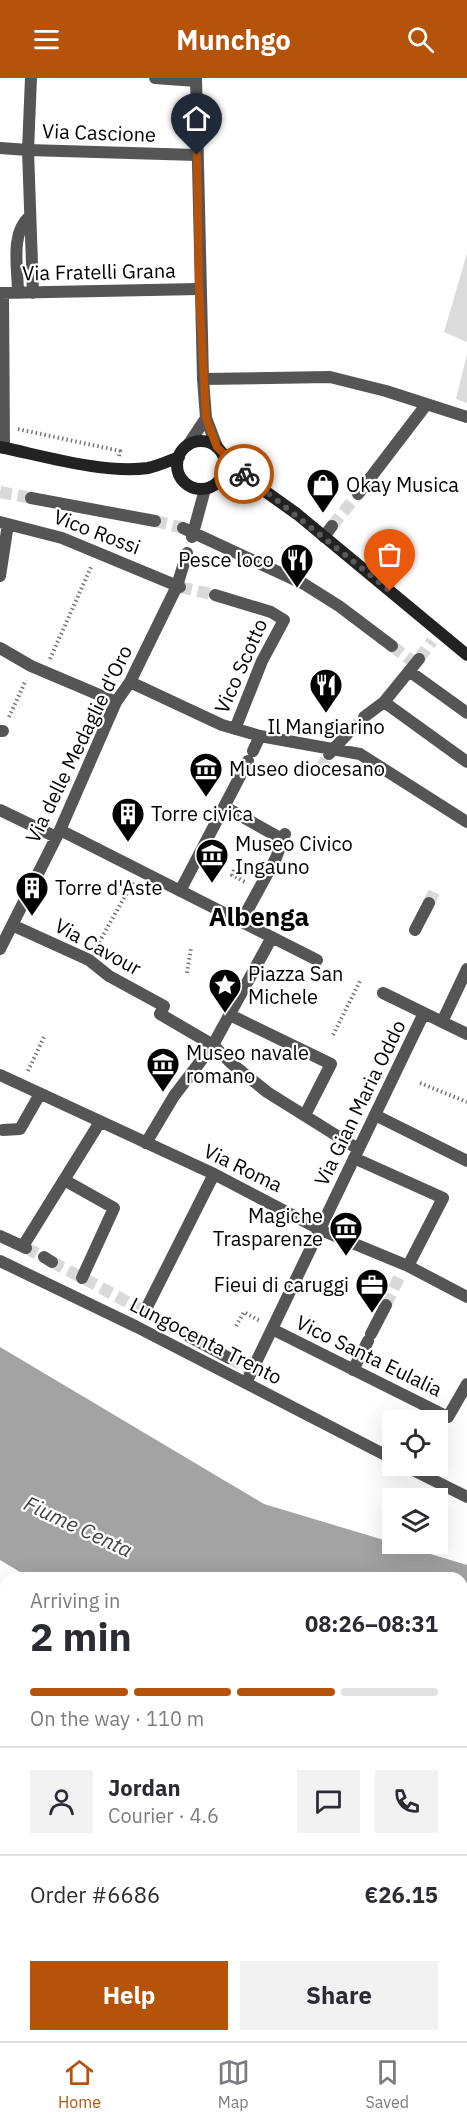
<!DOCTYPE html>
<html lang="en">
<head>
<meta charset="utf-8">
<style>
  body { margin:0; font-family:"IBM Plex Sans",sans-serif; background:#f2f2f3; color:#2b2b33; height:100vh; display:flex; flex-direction:column; font-size:22px; white-space:nowrap }
  * { box-sizing:border-box; margin:0 }
  p { font-size:20px; color:#7c7c81 }
  .icon { flex:none; width:33px; height:33px; fill:none; stroke:currentColor; stroke-width:2; stroke-linecap:round; stroke-linejoin:round }
  .map { position:relative; flex:1; overflow:hidden }
  .details { position:absolute; left:0px; top:1494px; width:468px; height:470px; display:flex; flex-direction:column; background:#fff; border-radius:18px 18px 0 0; box-shadow:0 6px 24px #0002 }
  .details>* { flex:none }
  .controls { position:absolute; left:382px; top:1332px; display:grid; gap:12px }
  .controls a { display:grid; place-items:center; width:66px; height:66px; border-radius:0px; background:#fff; box-shadow:0 6px 24px #0002; font-size:30px }
  .pin { position:absolute; display:grid; place-items:center; width:51px; height:51px; color:#fff; margin:-62px -26px; border-radius:50% 50% 50% 0; rotate:-45deg; box-shadow:0 0 6px #0007 }
  .pin .icon { rotate:45deg }
  .courier { position:absolute; display:grid; place-items:center; width:60px; height:60px; margin:-30px; border:4px solid #b45309; border-radius:50%; background:#fff; color:#222; box-shadow:0 2px 8px #0007 }
  .head em { font-style:normal; font-weight:800 }
  .head div { display:flex; flex-direction:column-reverse }
  .head { display:flex; align-items:center; justify-content:space-between; height:102px; padding:0 30px }
  h1 { font-size:39px; font-weight:800; line-height:45px }
  .bar { display:grid; grid-template-columns:repeat(4,1fr); gap:9px 6px; align-content:center; height:72px; padding:0 30px }
  .bar i { height:8px; border-radius:4px; background:#e1e1e2 }
  .bar .active { background:#b45309 }
  .bar p { grid-column:span 4 }
  .line { display:flex; align-items:center; gap:15px; padding:0 30px; border-top:2px solid #e1e1e2 }
  .line div { flex:1 }
  .round { display:grid; place-items:center; flex:none; width:63px; height:63px; border-radius:0px; background:#f2f2f3 }
  .action { display:flex; gap:12px; margin-top:auto; padding:12px 30px }
  .action a { flex:1; height:69px; border-radius:0px; background:#b45309; color:#fff; font-size:24px; font-weight:800; line-height:69px; text-align:center }
  .action a+a { background:#f2f2f3; color:#2b2b33 }
  header { display:flex; justify-content:space-between; align-items:center; height:78px; padding:0 30px; background:#b45309; color:#fff; font-size:27px; font-weight:800 }
  .dock { display:flex; justify-content:space-around; align-items:center; height:84px; border-top:2px solid #e1e1e2; background:#fff; font-size:16px; color:#7c7c81 }
  .dock a { display:grid; justify-items:center; gap:3px }
  .dock .active { color:#b45309 }
  .map>svg:first-child { display:block }
  .green { fill:#dcdcdc }
  .water { fill:#a3a3a3 }
  .lines { fill:none; stroke-linecap:round; stroke-linejoin:round }
  .pedestrian-tunnel { stroke:#d9d9d9; stroke-width:12; stroke-dasharray:12 6; stroke-linecap:butt }
  .minor-tunnel { stroke:#d9d9d9; stroke-width:12; stroke-dasharray:12 6; stroke-linecap:butt }
  .path { stroke:#777; stroke-width:4; stroke-dasharray:1.5 3; stroke-linecap:butt }
  .service { stroke:#555; stroke-width:12 }
  .pedestrian { stroke:#555; stroke-width:12 }
  .minor { stroke:#555; stroke-width:12 }
  .tertiary { stroke:#555; stroke-width:12 }
  .secondary { stroke:#222; stroke-width:12 }
  .done { stroke:#595959; stroke-width:6; stroke-dasharray:0 10.8 }
  .route { stroke:#b45309; stroke-width:8 }
  .labels { text-anchor:middle; stroke-width:4.5; stroke-linejoin:round; paint-order:stroke }
  .street-label { font-size:20px; fill:#000; stroke:#fff }
  .poi-label { font-size:20px; fill:#000; stroke:#fff; text-anchor:start }
  .water-label { font-size:21px; font-style:italic; fill:#444; stroke:#fff }
  .district-label { font-size:26px; font-weight:bold; fill:#000; stroke:#fff }
</style>
</head>
<body>
<header><svg class="icon" aria-label="menu" viewBox="0 0 24 24"><path d="M4 6h16M4 12h16M4 18h16"/></svg>Munchgo<svg class="icon" aria-label="search" viewBox="0 0 24 24"><circle cx="10" cy="10" r="6"/><path d="M15 15l6 6"/></svg></header>
<div class="map">
<svg width="467" height="1963" viewBox="0 0 467 1963">
  <rect width="100%" height="100%" fill="#fff"/>
  <path class="green" d="M467,175V264L444,254Z
    M467,276V325L456,321Z"/>
  <path class="water" d="M0,1269L264,1426L467,1487V1713L462,1710V1500H30L0,1482Z"/>
  <g class="lines">
    <path class="pedestrian-tunnel" d="M0,414L31,420
      M155,443L183,450
      M180,509L215,517
      M392,568L412,583
      M419,581L432,563
      M350,653L364,639
      M320,692L329,676
      M429,825L436,810
      M26,1170L44,1179
      M52,1184L79,1198
      M85,1201L140,1231
      M386,1227L400,1197
      M149,1235L190,1259
      M229,1280L247,1290"/>
    <path class="minor-tunnel" d="M332,448L358,416"/>
    <path class="path" d="M18,351L120,373L119,378
      M50,581L91,489
      M9,639L26,602
      M234,792L232,797L247,805
      M97,868L133,804
      M187,895L191,870
      M333,957L360,903
      M28,993L44,959
      M420,1005L467,1024
      M236,1248L244,1234L260,1243
      M462,1688L467,1677
      M462,1697L467,1686
      M467,1770V1777
      M15,1963L17,1958
      M389,1963L390,1958"/>
    <path class="service" d="M208,1958L214,1963
      M328,1958L350,1963"/>
    <path class="pedestrian" d="M28,72L197,77
      M31,420L155,443
      M0,444L62,460L180,509
      M183,450L304,506L339,528L392,568
      M192,459L205,411
      M0,498L8,446
      M215,517L271,534L284,542L262,583L235,651
      M0,570L31,588L116,624
      M409,593L467,635
      M130,604L222,647L260,658L360,676L467,744
      M384,624L467,684
      M364,639L384,624L419,581
      M0,653H3
      M253,673L260,658
      M329,676L350,653
      M225,729L282,761
      M0,732L56,759
      M60,752L317,882
      M180,813L248,683
      M241,844L276,780L285,756
      M12,847L89,882L109,898L164,928L160,936L213,967L231,985L267,1014L358,1071
      M415,852L429,825
      M0,871L60,752L116,624L130,604L177,508L187,475
      M383,915L467,956
      M230,937L331,986L305,1037
      M442,944L467,891
      M0,997L214,1096L321,1152L408,1188L467,1219
      M375,1037L467,1083
      M3,1052L20,1051L40,1016
      M146,1065L174,1018L213,967L272,859
      M354,1080L443,1120L408,1188
      M66,1103L114,1130L82,1200
      M0,1158L26,1170
      M23,1168L100,1044
      M44,1179L52,1184
      M145,1233L214,1096
      M272,1251L448,1339L467,1306
      M371,1256L386,1227
      M190,1259L229,1280
      M353,1292L368,1263
      M246,1305L424,935"/>
    <path class="minor" d="M31,0L28,72L33,215
      M155,0L196,3
      M0,70L28,72
      M0,215L199,211
      M3,215L4,370
      M18,215C18,191 10,156 29,139
      M203,301L330,299L386,313L467,339
      M358,416L426,327
      M324,459L332,448
      M0,1183L137,1249L393,1381
      M405,1388L467,1419
      M462,1798L467,1801
      M120,1963L122,1958"/>
    <path class="tertiary" d="M196,0L203,301L206,340L217,369
      M188,367L206,340
      M0,1553L6,1556"/>
    <path class="secondary" d="M177 387a24 24 0 1 1 48 0a24 24 0 1 1-48 0Z
      M0,369C44,378 104,396 148,390C158,388 169,383 179,379
      M222,375L259,409L297,436L467,577
      M219,402L258,409
      M462,1744L467,1733
      M368,1963L369,1958"/>
  </g>
  <g class="lines">
    <path class="done" d="M244,396L390,513"/>
    <path class="route" d="M197,77L199,211L206,340L217,369L244,396"/>
  </g>
  <defs>
    <g id="shop-pin" transform="scale(1.725)"><path d="M0 17L-7.5 6A9.5 9.5 0 1 1 7.5 6Z" fill="#000" stroke="#fff"/><path d="M-5-2.5h2.3a2.7 3.5 0 0 1 5.4 0H5L5.5 6h-11ZM-1.5-2.5h3a1.5 2.3 0 0 0-3 0Z" fill="#fff"/></g>
    <g id="restaurant-pin" transform="scale(1.725)"><path d="M0 17L-7.5 6A9.5 9.5 0 1 1 7.5 6Z" fill="#000" stroke="#fff"/><path d="M-5-6h1v4h1v-4h1v4h1v-4h1v5L-1.5 .5V6h-2V.5L-5-1ZM5-6V6H3V1.5H1.5Q1.5-4 5-6Z" fill="#fff"/></g>
    <g id="museum-pin" transform="scale(1.725)"><path d="M0 17L-7.5 6A9.5 9.5 0 1 1 7.5 6Z" fill="#000" stroke="#fff"/><path d="M0-6L6-3V-2H-6V-3ZM-5-1h2V3h-2ZM-1-1h2V3h-2ZM3-1h2V3H3ZM-6 4H6V6H-6Z" fill="#fff"/></g>
    <g id="building-pin" transform="scale(1.725)"><path d="M0 17L-7.5 6A9.5 9.5 0 1 1 7.5 6Z" fill="#000" stroke="#fff"/><path d="M-4-6H4V6H1V3H-1V6H-4ZM-2.5-4.3h1.7v1.8h-1.7ZM.8-4.3h1.7v1.8H.8ZM-2.5-1h1.7V.8h-1.7ZM.8-1h1.7V.8H.8Z" fill="#fff"/></g>
    <g id="sight-pin" transform="scale(1.725)"><path d="M0 17L-7.5 6A9.5 9.5 0 1 1 7.5 6Z" fill="#000" stroke="#fff"/><path d="M0-6L1.8-2.2L6-1.7L2.9 1.2L3.7 5.4L0 3.3L-3.7 5.4L-2.9 1.2L-6-1.7L-1.8-2.2Z" fill="#fff"/></g>
    <g id="office-pin" transform="scale(1.725)"><path d="M0 17L-7.5 6A9.5 9.5 0 1 1 7.5 6Z" fill="#000" stroke="#fff"/><path d="M-6-3h4V-5.5h4V-3h4V5H-6ZM-1-4.5V-3h2v-1.5ZM-6 0V1H6V0Z" fill="#fff"/></g>
  </defs>
  <g fill-rule="evenodd">
    <use href="#shop-pin" x="323" y="407"/>
    <use href="#restaurant-pin" x="297" y="482"/>
    <use href="#restaurant-pin" x="326" y="607"/>
    <use href="#museum-pin" x="206" y="691"/>
    <use href="#building-pin" x="128" y="736"/>
    <use href="#museum-pin" x="212" y="777"/>
    <use href="#building-pin" x="32" y="810"/>
    <use href="#sight-pin" x="225" y="907"/>
    <use href="#museum-pin" x="163" y="986"/>
    <use href="#museum-pin" x="346" y="1150"/>
    <use href="#office-pin" x="372" y="1207"/>
  </g>
  <g class="labels">
    <g class="street-label">
      <text transform="translate(99 55) rotate(2)" y="7">Via Cascione</text>
      <text transform="translate(99 194) rotate(-1)" y="7">Via Fratelli Grana</text>
      <text transform="translate(97 454) rotate(21)" y="7">Vico Rossi</text>
      <text transform="translate(241 588) rotate(-66)" y="7">Vico Scotto</text>
      <text transform="translate(79 666) rotate(-64)" y="7">Via delle Medaglie d'Oro</text>
      <text transform="translate(98 869) rotate(29)" y="7">Via Cavour</text>
      <text transform="translate(360 1025) rotate(-64)" y="7">Via Gian Maria Oddo</text>
      <text transform="translate(243 1090) rotate(26)" y="7">Via Roma</text>
      <text transform="translate(206 1263) rotate(27)" y="7">Lungocenta Trento</text>
      <text transform="translate(369 1278) rotate(26)" y="7">Vico Santa Eulalia</text>
    </g>
    <g class="poi-label">
      <text x="346" y="414">Okay Musica</text>
      <text x="274" y="489" text-anchor="end">Pesce loco</text>
      <text x="326" y="656" text-anchor="middle">Il Mangiarino</text>
      <text x="229" y="698">Museo diocesano</text>
      <text x="151" y="743">Torre civica</text>
      <text x="235" y="773">Museo Civico<tspan x="235" dy="23">Ingauno</tspan></text>
      <text x="55" y="817">Torre d'Aste</text>
      <text x="248" y="903">Piazza San<tspan x="248" dy="23">Michele</tspan></text>
      <text x="186" y="982">Museo navale<tspan x="186" dy="23">romano</tspan></text>
      <text x="323" y="1145" text-anchor="end">Magiche<tspan x="323" dy="23">Trasparenze</tspan></text>
      <text x="349" y="1214" text-anchor="end">Fieui di caruggi</text>
    </g>
    <g class="water-label">
      <text transform="translate(78 1449) rotate(25)" y="7">Fiume Centa</text>
    </g>
    <g class="district-label">
      <text x="259" y="848">Albenga</text>
    </g>
  </g>
</svg>
<div class="controls">
<a><svg class="icon" aria-label="locate" viewBox="0 0 24 24"><circle cx="12" cy="12" r="6"/><path d="M12 2v4M12 18v4M2 12h4M18 12h4"/></svg></a>
<a><svg class="icon" aria-label="layers" viewBox="0 0 24 24"><path d="M12 4l9 5-9 5-9-5zM3 14l9 5 9-5"/></svg></a>
</div>
<div class="pin" style="left:390px;top:513px;background:#ea580c"><svg class="icon" aria-label="bag" viewBox="0 0 24 24"><path d="M5 8h14l-1 12H6zM9 8a3 3 0 0 1 6 0"/></svg></div>
<div class="pin" style="left:197px;top:77px;background:#1f2937"><svg class="icon" aria-label="home" viewBox="0 0 24 24"><path d="M3 11l9-7 9 7M6 9v11h12V9"/></svg></div>
<div class="courier" style="left:244px;top:396px"><svg class="icon" aria-label="bike" viewBox="0 0 24 24"><circle cx="6" cy="16" r="4"/><circle cx="18" cy="16" r="4"/><path d="M6 16l4-8h5l3 8M10 8l3 8H6M13 5h3"/></svg></div>
<section class="details">
<div class="head"><div><h1>2 min</h1><p>Arriving in</p></div><em>08:26–08:31</em></div>
<div class="bar"><i class="active"></i><i class="active"></i><i class="active"></i><i></i><p>On the way · 110 m</p></div>
<div class="line" style="height:108px"><a class="round"><svg class="icon" aria-label="person" viewBox="0 0 24 24"><circle cx="12" cy="8" r="4"/><path d="M4 21q1-7 8-7t8 7"/></svg></a><div><b>Jordan</b><p>Courier · 4.6</p></div><a class="round"><svg class="icon" aria-label="chat" viewBox="0 0 24 24"><path d="M4 5h16v11H9l-5 4z"/></svg></a><a class="round"><svg class="icon" aria-label="phone" viewBox="0 0 24 24"><path d="M5 4h4l2 5-3 2q2 4 5 5l2-3 5 2v4C11 20 4 13 5 4z"/></svg></a></div>
<div class="line" style="height:78px"><div>Order #6686</div><b>€26.15</b></div>
<div class="action"><a>Help</a><a>Share</a></div>
</section>
</div>
<nav class="dock">
<a class="active"><svg class="icon" aria-label="home" viewBox="0 0 24 24"><path d="M3 11l9-7 9 7M6 9v11h12V9"/></svg>Home</a>
<a><svg class="icon" aria-label="map" viewBox="0 0 24 24"><path d="M3 6l6-2 6 2 6-2v14l-6 2-6-2-6 2zM9 4v14M15 6v14"/></svg>Map</a>
<a><svg class="icon" aria-label="saved" viewBox="0 0 24 24"><path d="M7 4h10v16l-5-4-5 4z"/></svg>Saved</a>
</nav>
</body>
</html>
